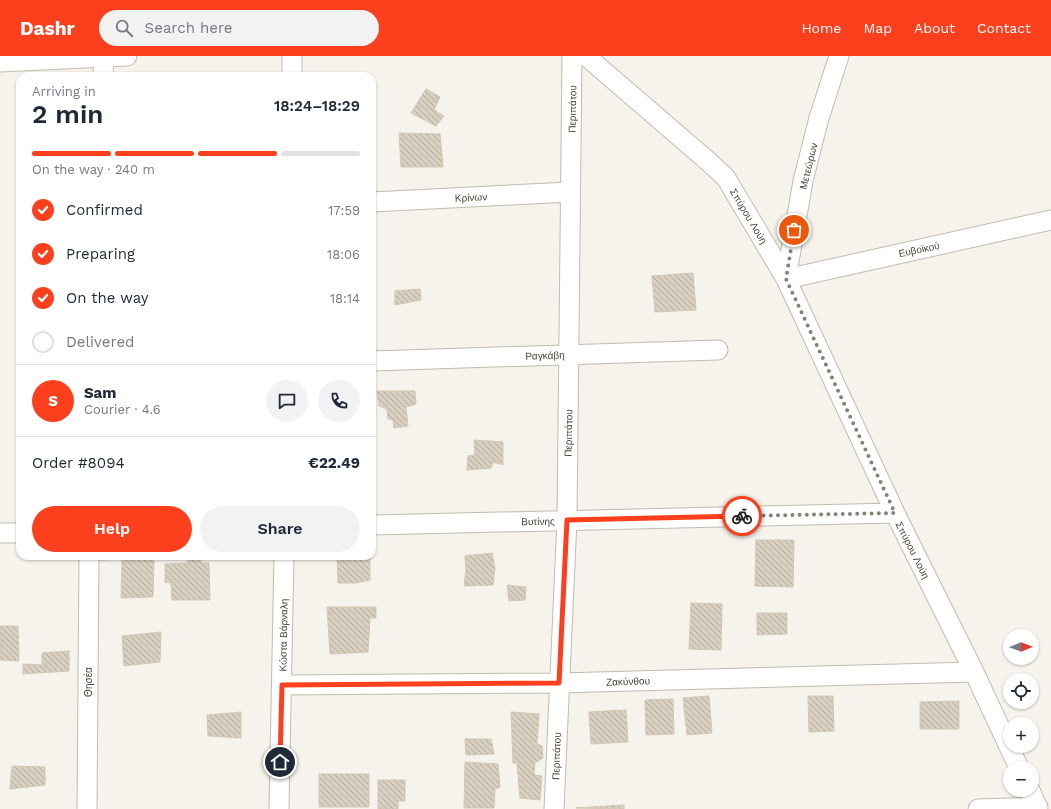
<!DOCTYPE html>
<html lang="en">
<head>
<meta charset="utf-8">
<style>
  body { margin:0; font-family:"Work Sans",sans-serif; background:#f2f2f3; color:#1f2937; height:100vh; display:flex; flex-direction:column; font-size:15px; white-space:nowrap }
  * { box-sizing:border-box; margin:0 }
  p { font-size:13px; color:#747a83 }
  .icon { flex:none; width:22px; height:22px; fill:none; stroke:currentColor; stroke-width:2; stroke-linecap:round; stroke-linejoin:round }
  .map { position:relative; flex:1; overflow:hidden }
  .panel { position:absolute; left:16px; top:16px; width:360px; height:488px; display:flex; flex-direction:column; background:#fff; border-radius:12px; box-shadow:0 1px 3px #0004 }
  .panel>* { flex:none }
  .needle { width:26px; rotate:89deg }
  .controls { position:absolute; left:1003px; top:573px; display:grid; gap:8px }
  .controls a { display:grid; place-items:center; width:36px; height:36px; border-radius:50%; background:#fff; box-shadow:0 1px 3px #0004; font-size:20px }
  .pin { position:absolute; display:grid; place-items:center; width:34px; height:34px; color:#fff; margin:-17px; border:2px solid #fff; border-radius:50%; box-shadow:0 1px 4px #0007 }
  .courier { position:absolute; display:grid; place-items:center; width:40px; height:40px; margin:-20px; border:3px solid #fc3f1d; border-radius:50%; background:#fff; color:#222; box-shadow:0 1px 5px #0007 }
  .headline em { font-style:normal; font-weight:600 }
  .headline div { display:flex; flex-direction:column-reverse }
  .headline { display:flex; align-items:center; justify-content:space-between; height:68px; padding:0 16px }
  h1 { font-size:26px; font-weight:600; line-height:30px }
  .bar { display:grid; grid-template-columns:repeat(4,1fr); gap:6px 4px; align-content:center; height:48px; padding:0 16px }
  .bar i { height:5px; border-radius:3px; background:#e0e1e3 }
  .bar .selected { background:#fc3f1d }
  .bar p { grid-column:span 4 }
  .line { display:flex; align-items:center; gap:10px; padding:0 16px; border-top:1px solid #e0e1e3 }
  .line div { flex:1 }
  .round { display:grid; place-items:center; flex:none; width:42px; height:42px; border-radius:21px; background:#f2f2f3 }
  ol { padding:0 16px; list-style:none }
  li { display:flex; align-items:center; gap:12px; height:44px }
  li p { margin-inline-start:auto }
  li .icon { padding:4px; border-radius:50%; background:#fc3f1d; color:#fff; stroke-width:4 }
  li:last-child { color:#747a83 }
  li i { width:22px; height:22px; border:2px solid #e0e1e3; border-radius:50% }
  .action { display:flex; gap:8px; margin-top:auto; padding:8px 16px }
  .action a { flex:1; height:46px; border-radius:24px; background:#fc3f1d; color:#fff; font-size:16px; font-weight:600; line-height:46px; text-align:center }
  .action a+a { background:#f2f2f3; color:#1f2937 }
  header { display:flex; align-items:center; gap:24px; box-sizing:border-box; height:56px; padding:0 20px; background:#fc3f1d; color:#fff }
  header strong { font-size:19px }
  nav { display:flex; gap:22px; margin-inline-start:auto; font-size:14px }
  .search { width:280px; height:36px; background:#f2f2f3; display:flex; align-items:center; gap:10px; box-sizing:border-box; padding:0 14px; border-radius:22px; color:#747a83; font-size:15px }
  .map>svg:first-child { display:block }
  .building { fill:url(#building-back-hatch); stroke:#d3c7b4 }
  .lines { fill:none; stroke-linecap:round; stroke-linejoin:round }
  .minor-casing { stroke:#c2bbae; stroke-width:21 }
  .minor { stroke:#fff; stroke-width:19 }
  .done { stroke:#878178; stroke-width:4; stroke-dasharray:0 7.2 }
  .route { stroke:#fc3f1d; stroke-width:5 }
  .labels { text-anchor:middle; stroke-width:3.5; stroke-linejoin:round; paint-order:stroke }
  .street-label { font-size:10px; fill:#4b4439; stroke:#fff }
</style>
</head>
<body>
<header>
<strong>Dashr</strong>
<div class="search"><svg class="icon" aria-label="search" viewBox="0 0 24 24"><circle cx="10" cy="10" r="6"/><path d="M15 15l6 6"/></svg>Search here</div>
<nav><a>Home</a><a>Map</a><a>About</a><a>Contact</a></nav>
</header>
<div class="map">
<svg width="1051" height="753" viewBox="0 0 1051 753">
  <defs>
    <pattern id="building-back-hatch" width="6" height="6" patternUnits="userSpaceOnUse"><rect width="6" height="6" fill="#d8cfc1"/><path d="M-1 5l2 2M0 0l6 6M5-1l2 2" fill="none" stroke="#b1aa9e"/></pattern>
  </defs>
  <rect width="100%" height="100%" fill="#f6f3ec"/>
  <path class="building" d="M426,33L440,41L434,54L444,60L436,70L411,57Z
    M399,77L440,78L443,111H401Z
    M693,217L696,254L655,256L652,220Z
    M420,233L421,244L395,249V235Z
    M377,335H415L416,348L406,351L408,370L394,372L393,364L388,363L387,353L379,350Z
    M474,384L503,386V409L493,406L491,412L467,414L468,400L475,399Z
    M756,484H794L793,531L755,530Z
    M492,497L495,512L493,529L464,530L466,514L465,500Z
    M100,500H154L153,541L121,542L122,503L100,504Z
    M187,500H201V507H209L210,544H172L171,527L165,526V508L188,507Z
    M337,500H370V524L356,527H338Z
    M507,529L526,531L525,544L509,545Z
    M691,547L722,548L721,594L689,593Z
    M327,551H376V562H370L368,596L330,598Z
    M757,557H787V578L757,579Z
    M0,570H18L19,605L0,604Z
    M161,576L160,606L124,610L122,580Z
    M69,595V615L23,618V608L42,609V597Z
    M709,640L712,677L687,679L683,642Z
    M808,640H833L834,675L809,676Z
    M673,643L674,678L646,679L645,644Z
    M959,645V673H920V646Z
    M626,654L628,686L591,688L589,656Z
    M241,656V682L208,680L207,659Z
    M511,656L539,658L537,688L542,690L543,702L535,707L534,719L542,720L540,744L520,742L517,707H513Z
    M465,683H491L494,698L466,699Z
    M465,706L498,708L500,731L495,733L494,752H464Z
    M12,710L45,711V729L10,733Z
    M319,718H369V751H319Z
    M378,724H405V745H398V753H378Z
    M624,749V753L576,752Z"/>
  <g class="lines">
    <g class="minor-casing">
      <path id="minor" d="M586,0L709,106L726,122L786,223L895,457L974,616L1019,712
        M0,6L127,0
        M103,20L104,0
        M292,20V0
        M372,146L570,136
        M786,223L1051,164
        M786,223L803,125L819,62L839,0
        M372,305L718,294
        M372,469L895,457
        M0,477H20
        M282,629L559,627L974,616
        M1030,734L1038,753
        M87,753L89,500
        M279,753L284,500
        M554,753L567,464L572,0
        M978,753L1038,751"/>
    </g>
    <use href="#minor" class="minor"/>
  </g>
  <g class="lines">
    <path class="done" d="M742,460L895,457L786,223L794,174"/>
    <path class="route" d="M280,706L282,629L559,627L567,464L742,460"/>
  </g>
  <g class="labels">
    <g class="street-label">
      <text transform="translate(572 53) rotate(-89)" y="4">Περιπάτου</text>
      <text transform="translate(808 110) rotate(-76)" y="4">Μετεώρων</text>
      <text transform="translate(471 141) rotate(-3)" y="4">Κρίνων</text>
      <text transform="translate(749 160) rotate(59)" y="4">Σπύρου Λούη</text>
      <text transform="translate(919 193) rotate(-12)" y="4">Ευβοϊκού</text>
      <text transform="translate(545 299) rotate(-2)" y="4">Ραγκάβη</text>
      <text transform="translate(568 377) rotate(-89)" y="4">Περιπάτου</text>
      <text transform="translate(538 465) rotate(-1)" y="4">Βυτίνης</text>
      <text transform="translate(913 494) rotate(63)" y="4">Σπύρου Λούη</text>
      <text transform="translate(283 579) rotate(-89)" y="4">Κώστα Βάρναλη</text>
      <text transform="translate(628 625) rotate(-2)" y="4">Ζακύνθου</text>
      <text transform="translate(88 626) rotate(-90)" y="4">Θησέα</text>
      <text transform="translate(556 700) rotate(-88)" y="4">Περιπάτου</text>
    </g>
  </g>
</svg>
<div class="controls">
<a><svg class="needle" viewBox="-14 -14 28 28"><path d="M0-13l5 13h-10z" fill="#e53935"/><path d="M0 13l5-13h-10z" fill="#747a83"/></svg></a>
<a><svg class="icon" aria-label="locate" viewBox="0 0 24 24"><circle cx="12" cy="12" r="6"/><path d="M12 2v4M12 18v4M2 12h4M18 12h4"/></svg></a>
<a>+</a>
<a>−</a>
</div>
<div class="pin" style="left:794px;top:174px;background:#ea580c"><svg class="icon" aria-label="bag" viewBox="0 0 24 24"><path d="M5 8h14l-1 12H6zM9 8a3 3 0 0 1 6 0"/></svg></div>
<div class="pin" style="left:280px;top:706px;background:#1f2937"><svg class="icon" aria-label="home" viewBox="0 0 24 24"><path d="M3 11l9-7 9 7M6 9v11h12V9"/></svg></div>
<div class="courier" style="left:742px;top:460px"><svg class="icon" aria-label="bike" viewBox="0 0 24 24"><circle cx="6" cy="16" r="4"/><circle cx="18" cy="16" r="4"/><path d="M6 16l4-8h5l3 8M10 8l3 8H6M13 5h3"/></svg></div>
<section class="panel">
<div class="headline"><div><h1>2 min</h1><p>Arriving in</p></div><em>18:24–18:29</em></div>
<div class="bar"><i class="selected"></i><i class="selected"></i><i class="selected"></i><i></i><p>On the way · 240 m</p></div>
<ol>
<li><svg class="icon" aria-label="check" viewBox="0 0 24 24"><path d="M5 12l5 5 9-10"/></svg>Confirmed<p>17:59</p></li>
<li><svg class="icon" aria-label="check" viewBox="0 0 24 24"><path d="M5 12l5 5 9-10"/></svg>Preparing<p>18:06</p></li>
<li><svg class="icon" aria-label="check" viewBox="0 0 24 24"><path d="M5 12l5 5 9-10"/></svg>On the way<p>18:14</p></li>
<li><i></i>Delivered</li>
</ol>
<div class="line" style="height:72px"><b class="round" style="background:#fc3f1d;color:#fff">S</b><div><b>Sam</b><p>Courier · 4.6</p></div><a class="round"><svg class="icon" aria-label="chat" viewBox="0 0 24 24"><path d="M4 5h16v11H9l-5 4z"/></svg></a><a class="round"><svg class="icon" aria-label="phone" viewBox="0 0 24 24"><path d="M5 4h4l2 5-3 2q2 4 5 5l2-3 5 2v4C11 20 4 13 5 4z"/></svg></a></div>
<div class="line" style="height:52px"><div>Order #8094</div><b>€22.49</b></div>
<div class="action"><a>Help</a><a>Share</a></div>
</section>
</div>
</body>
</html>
